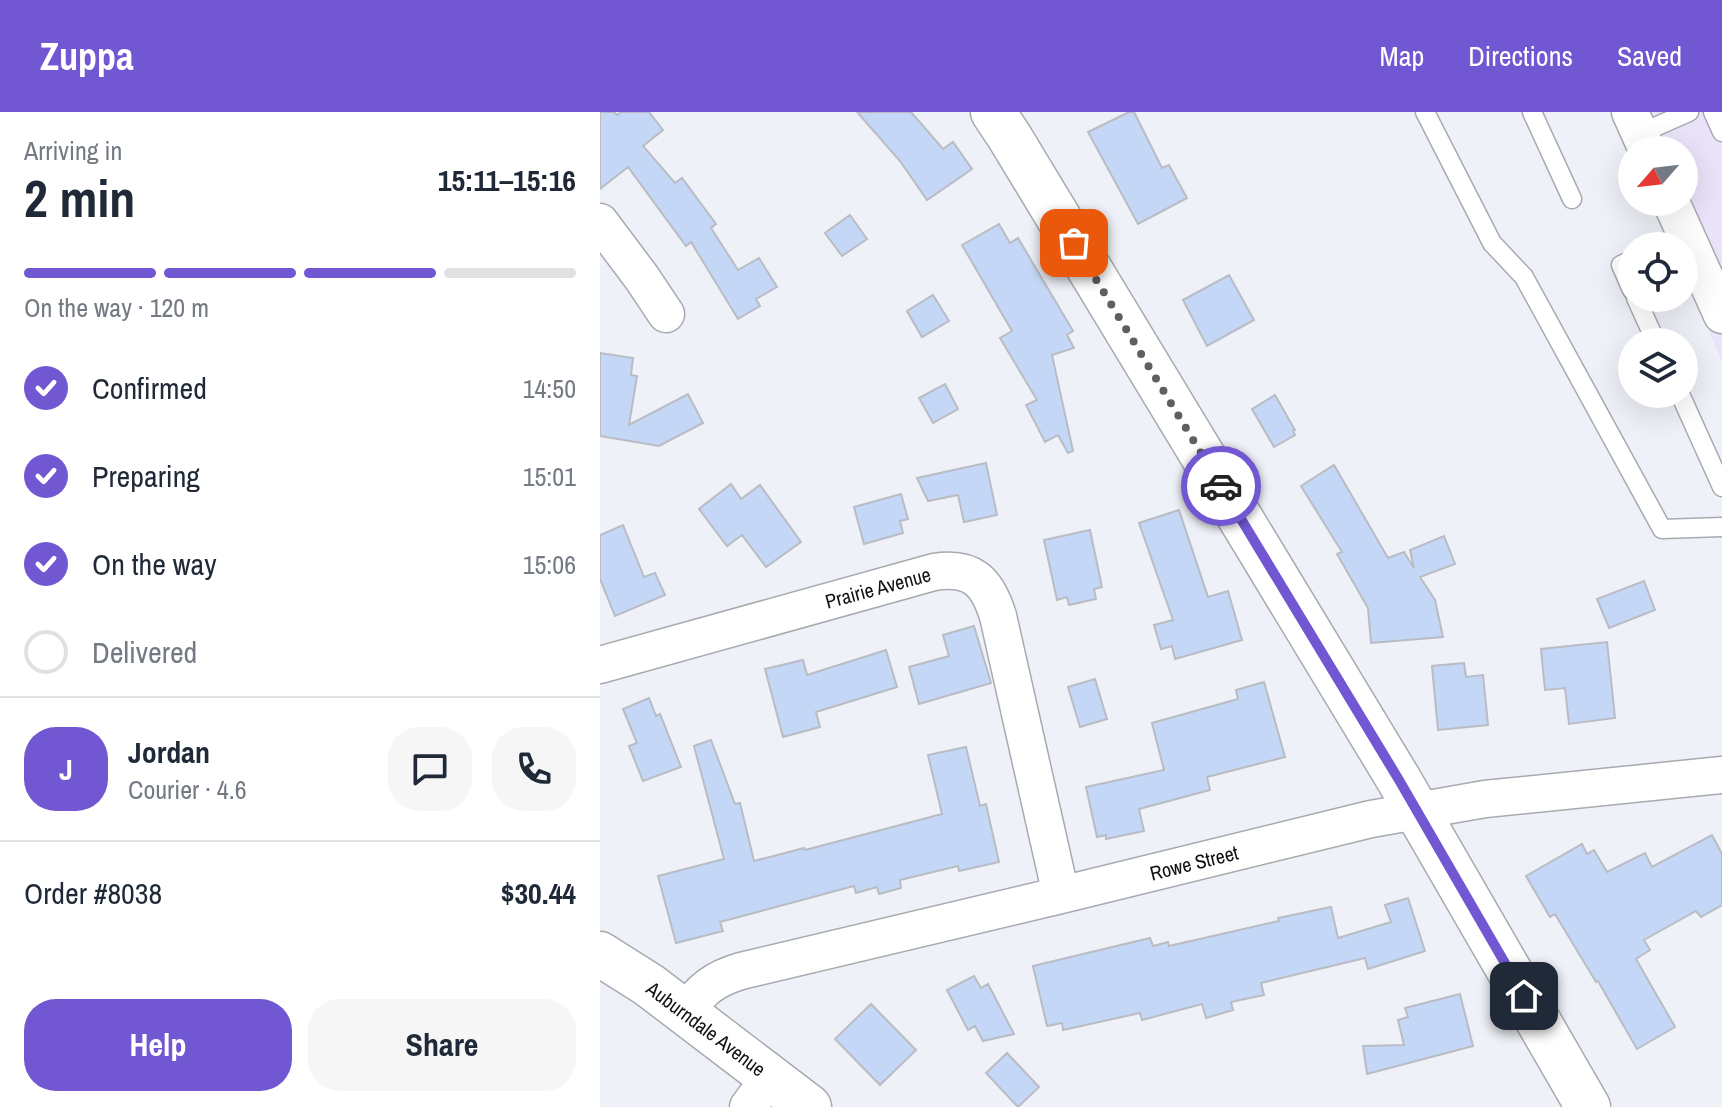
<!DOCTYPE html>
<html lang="en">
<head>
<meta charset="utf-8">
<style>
  body { margin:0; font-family:"Archivo Narrow",sans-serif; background:#f6f6f7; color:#1f2937; height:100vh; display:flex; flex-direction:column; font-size:30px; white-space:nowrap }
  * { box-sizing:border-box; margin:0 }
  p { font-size:26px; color:#747a83 }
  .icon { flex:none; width:44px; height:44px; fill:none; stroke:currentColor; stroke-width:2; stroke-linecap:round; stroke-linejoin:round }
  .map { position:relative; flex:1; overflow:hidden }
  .sheet { display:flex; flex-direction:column; background:#fff; width:600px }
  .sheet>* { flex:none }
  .needle { width:52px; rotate:242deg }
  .tools { position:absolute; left:1018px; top:24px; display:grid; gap:16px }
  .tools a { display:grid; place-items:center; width:80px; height:80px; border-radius:50%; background:#fff; box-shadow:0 8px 32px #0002; font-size:40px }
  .pin { position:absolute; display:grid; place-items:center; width:68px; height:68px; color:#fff; margin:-34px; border-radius:16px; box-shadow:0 4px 12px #0006 }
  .courier { position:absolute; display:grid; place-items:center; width:80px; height:80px; margin:-40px; border:6px solid #7157d1; border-radius:50%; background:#fff; color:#222; box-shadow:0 2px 10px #0007 }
  .summary em { font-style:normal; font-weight:700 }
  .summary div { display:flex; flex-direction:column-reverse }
  .summary { display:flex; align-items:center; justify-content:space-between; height:136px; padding:0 24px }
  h1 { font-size:52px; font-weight:700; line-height:60px }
  .bar { display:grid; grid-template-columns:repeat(4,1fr); gap:12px 8px; align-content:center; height:96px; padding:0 24px }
  .bar i { height:10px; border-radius:6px; background:#e0e1e3 }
  .bar .current { background:#7157d1 }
  .bar p { grid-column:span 4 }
  .line { display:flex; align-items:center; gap:20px; padding:0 24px; border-top:2px solid #e0e1e3 }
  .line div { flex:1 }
  .round { display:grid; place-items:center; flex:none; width:84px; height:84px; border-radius:32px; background:#f6f6f7 }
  ol { padding:0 24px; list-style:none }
  li { display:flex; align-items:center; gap:24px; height:88px }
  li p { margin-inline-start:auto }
  li .icon { padding:8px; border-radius:50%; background:#7157d1; color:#fff; stroke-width:4 }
  li:last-child { color:#747a83 }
  li i { width:44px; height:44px; border:4px solid #e0e1e3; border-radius:50% }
  .primary-button { display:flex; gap:16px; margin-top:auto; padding:16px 24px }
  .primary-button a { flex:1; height:92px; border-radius:32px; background:#7157d1; color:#fff; font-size:32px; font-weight:700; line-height:92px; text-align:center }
  .primary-button a+a { background:#f6f6f7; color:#1f2937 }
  header { display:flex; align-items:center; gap:48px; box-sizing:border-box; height:112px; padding:0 40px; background:#7157d1; color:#fff }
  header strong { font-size:38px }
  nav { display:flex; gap:44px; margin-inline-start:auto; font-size:28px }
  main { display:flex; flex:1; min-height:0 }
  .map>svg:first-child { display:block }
  .commercial { fill:#eae3f9 }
  .building { fill:#c5d7f7; stroke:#b9bcc2; stroke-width:2 }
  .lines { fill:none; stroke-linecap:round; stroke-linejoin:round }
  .lane-casing { stroke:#a7aaaf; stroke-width:21 }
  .street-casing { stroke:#a7aaaf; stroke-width:39 }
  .secondary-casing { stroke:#a7aaaf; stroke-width:47 }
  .lane { stroke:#fff; stroke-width:18 }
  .street { stroke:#fff; stroke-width:36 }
  .secondary { stroke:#fff; stroke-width:44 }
  .done { stroke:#5e5f63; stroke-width:8; stroke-dasharray:0 14.4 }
  .route { stroke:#7157d1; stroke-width:10 }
  .labels { text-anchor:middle; stroke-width:7; stroke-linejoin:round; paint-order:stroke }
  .street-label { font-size:20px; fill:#101113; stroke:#fefefe }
</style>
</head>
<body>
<header>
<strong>Zuppa</strong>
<nav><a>Map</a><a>Directions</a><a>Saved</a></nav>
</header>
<main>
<section class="sheet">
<div class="summary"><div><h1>2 min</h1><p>Arriving in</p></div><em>15:11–15:16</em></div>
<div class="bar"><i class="current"></i><i class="current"></i><i class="current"></i><i></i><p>On the way · 120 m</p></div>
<ol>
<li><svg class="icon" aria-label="check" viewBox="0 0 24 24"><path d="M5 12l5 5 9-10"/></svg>Confirmed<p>14:50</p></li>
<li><svg class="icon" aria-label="check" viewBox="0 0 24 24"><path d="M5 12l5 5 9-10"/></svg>Preparing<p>15:01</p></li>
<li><svg class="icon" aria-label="check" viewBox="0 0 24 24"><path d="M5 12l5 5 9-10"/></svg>On the way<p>15:06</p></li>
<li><i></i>Delivered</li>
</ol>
<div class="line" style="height:144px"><b class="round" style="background:#7157d1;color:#fff">J</b><div><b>Jordan</b><p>Courier · 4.6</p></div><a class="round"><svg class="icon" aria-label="chat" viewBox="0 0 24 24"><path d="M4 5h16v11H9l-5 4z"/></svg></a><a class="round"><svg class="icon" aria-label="phone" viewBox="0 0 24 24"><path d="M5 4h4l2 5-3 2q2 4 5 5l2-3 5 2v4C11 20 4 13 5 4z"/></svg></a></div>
<div class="line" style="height:104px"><div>Order #8038</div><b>$30.44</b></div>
<div class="primary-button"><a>Help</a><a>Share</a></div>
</section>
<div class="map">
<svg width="1122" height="995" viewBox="0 0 1122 995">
  <rect width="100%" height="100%" fill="#eef1f7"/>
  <path class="commercial" d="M1020,0H1122V250L1084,158V38H1036Z"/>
  <path class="building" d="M0,0H14L17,3L21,0H49L63,18L43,34L75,71L82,66L116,112L111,116L138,158L159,146L177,175L156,187L160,194L138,207L91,130L86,134L28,55L0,77Z
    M257,0H311L343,37L353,30L372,57L327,88L300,49Z
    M529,0H534L562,56L569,53L587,86L538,112L488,20Z
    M250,103L267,127L242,144L225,121Z
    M399,112L410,131L418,126L473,219L467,223L474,236L452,243L473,339L468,341L458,323L445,330L426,293L437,288L400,226L412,219L362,133Z
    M629,163L654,208L607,234L583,188Z
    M333,183L349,209L322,225L307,199Z
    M0,241L33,246L31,263L37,264L29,313L88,282L103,311L59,334L0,324Z
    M345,272L358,297L333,311L319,286Z
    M675,283L695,318L693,319L695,323L674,335L652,297Z
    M386,351L397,403L364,410L358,383L328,389L317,366Z
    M734,353L788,446L804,440L814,456L810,438L844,424L855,452L820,465L835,488L843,525L771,531L768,496L737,442L742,440L701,374Z
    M131,372L141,387L160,373L201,430L166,455L142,423L127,434L99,397Z
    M301,382L308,407L300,409L303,421L264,432L254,395Z
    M579,398L608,485L628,479L642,528L575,547L572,534L561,537L554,513L573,508L539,411Z
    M23,413L44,465L55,461L65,483L15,504L0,467V423Z
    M490,418L502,475L494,477L496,487L469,493L467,485L457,488L444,428Z
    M1044,469L1055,498L1009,516L997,487Z
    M374,514L391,571L319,592L309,555L349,544L343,523Z
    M1007,530L1015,606L969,612L965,576L945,578L941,537Z
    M286,538L297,575L216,600L220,615L183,625L165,557L203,548L207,563Z
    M864,551L866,565L883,563L888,613L838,618L832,554Z
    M495,567L507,607L480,615L468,575Z
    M664,570L685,645L607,665L610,678L539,697L544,719L506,727V723L497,725L486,675L564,658L552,611L638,587L636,578Z
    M49,586L56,604L60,602L81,655L43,669L29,634L37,631L23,597Z
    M111,628L135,692L140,691L154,749L204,736L205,738L342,702L328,643L366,635L380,694L386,692L399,750L359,759L358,754L300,768L301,776L279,782L277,775L256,781L254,774L120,810L123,819L76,831L58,764L124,747L94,634Z
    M1112,723L1122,742V793L1101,805L1096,799L1044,828L1050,838L1036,847L1075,915L1037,937L998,869L996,870L955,802L950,805L926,764L982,732L987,742L994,738L1007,760L1045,741L1052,755Z
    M808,786L825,839L768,857L765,846L661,871L664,883L631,890L633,898L606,906L602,892L542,908L540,901L463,918L462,911L447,914L433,854L550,826L553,834L568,830L569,834L679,809L678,806L731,795L738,826L791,810L785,793Z
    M374,864L381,876L388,872L414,922L383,929L375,914L368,918L347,878Z
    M860,882L873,934L767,962L763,934L804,933L798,908L808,905L805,896Z
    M271,892L316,938L280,973L235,927Z
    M407,941L439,975L418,995L386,961Z"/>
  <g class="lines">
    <g class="lane-casing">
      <path id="lane" d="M825,0L892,131L924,165L1062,417L1122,415
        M932,0L972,87
        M1113,0L1122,20
        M1039,22L1089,0
        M1061,134L1085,122
        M1032,148L1021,153L1032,178
        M1036,186L1056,230
        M1080,282L1122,375"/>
    </g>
    <g class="street-casing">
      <path id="street" d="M1030,0L1047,38
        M1071,90L1122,203
        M0,110L42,166L66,202
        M0,553L334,460C372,454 387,469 398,504L461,783
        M85,900C102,877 114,867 141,859L461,783L771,707L885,687L1122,663
        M148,995L170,965"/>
    </g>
    <g class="secondary-casing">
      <path id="secondary" d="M393,0L409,24L799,668L988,995
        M0,842L49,873L209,995"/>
    </g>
    <use href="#lane" class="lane"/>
    <use href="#street" class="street"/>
    <use href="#secondary" class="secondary"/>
  </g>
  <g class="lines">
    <path class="done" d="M474,131L621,374"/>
    <path class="route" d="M621,374L799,668L924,884"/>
  </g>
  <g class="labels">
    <g class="street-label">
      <text transform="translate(278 476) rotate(-15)" y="7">Prairie Avenue</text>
      <text transform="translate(594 751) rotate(-14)" y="7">Rowe Street</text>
      <text transform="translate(106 917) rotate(37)" y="7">Auburndale Avenue</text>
    </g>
  </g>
</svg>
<div class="tools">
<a><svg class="needle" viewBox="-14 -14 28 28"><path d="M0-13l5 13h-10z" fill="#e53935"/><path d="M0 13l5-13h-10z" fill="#747a83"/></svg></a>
<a><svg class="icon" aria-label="locate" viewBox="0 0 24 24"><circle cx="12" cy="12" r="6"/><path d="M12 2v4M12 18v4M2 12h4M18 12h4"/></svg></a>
<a><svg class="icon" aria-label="layers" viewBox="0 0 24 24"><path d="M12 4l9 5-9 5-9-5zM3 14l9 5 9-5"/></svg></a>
</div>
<div class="pin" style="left:474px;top:131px;background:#ea580c"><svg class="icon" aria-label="bag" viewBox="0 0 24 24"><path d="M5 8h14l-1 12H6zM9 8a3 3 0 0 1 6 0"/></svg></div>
<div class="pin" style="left:924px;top:884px;background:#1f2937"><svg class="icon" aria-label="home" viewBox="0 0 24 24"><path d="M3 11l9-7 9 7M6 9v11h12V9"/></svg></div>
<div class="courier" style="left:621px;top:374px"><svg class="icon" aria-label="car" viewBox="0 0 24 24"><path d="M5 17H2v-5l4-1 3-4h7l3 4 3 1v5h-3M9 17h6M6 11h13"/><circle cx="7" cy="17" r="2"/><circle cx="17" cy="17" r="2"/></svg></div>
</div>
</main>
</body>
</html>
